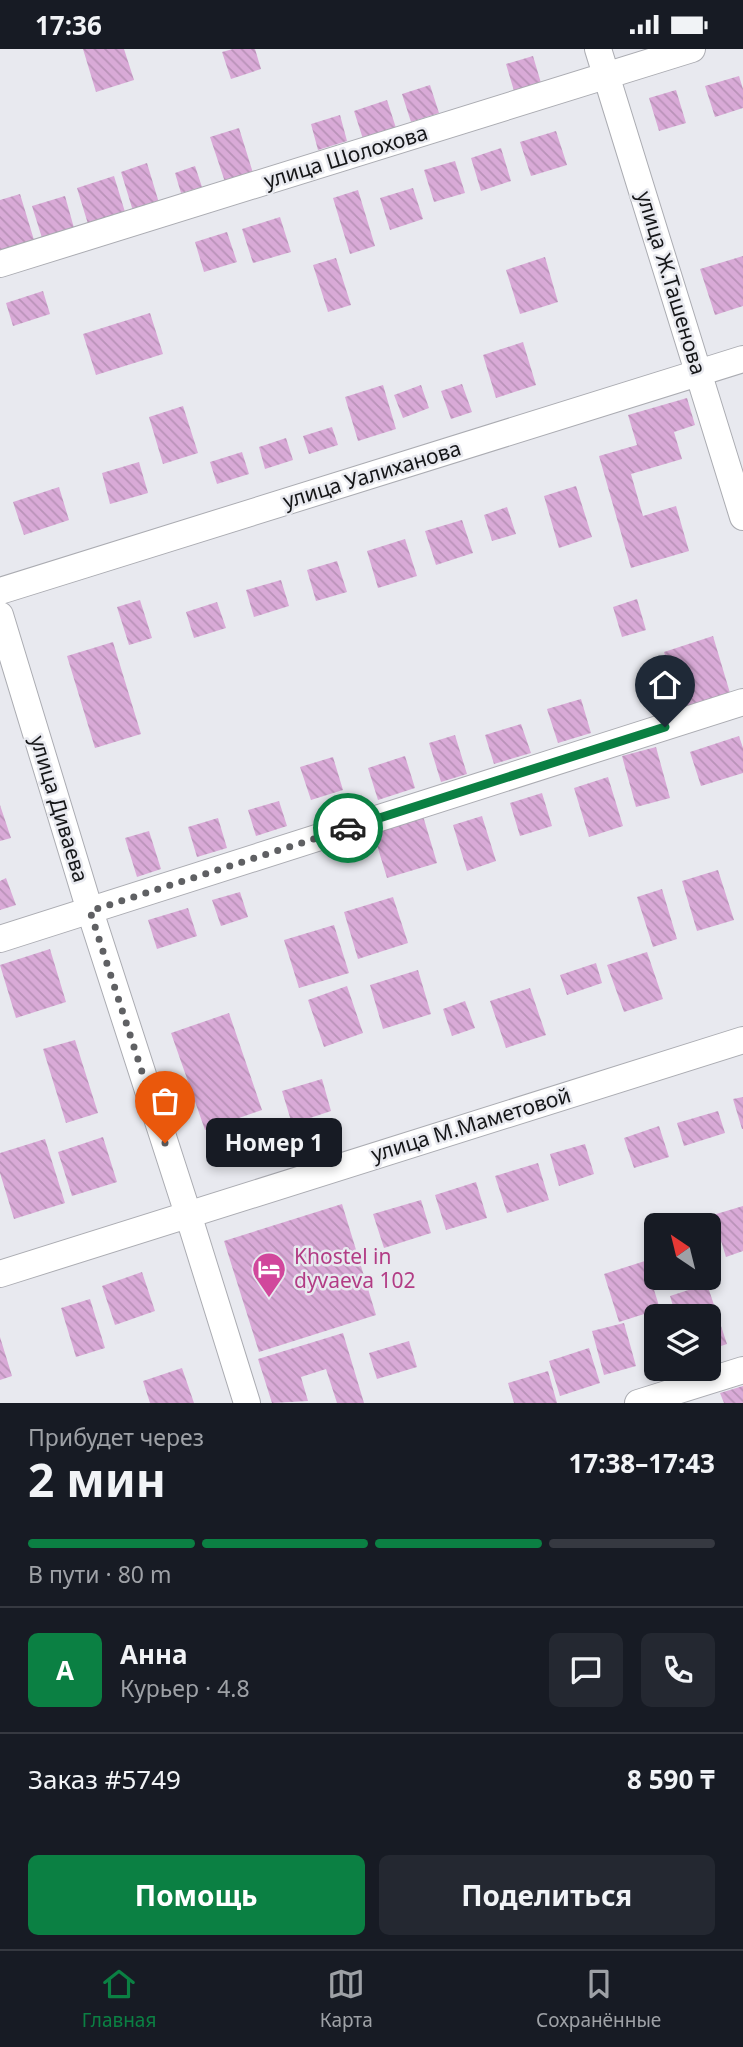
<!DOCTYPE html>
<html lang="ru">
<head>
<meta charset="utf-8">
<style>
  body { margin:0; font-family:"Noto Sans",sans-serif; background:#242831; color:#f1f3f6; height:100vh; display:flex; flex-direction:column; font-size:26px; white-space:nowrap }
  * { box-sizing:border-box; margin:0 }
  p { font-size:23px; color:#9ea1a6 }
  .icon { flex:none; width:38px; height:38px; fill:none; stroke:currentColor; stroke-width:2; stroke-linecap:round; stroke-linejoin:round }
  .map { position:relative; height:1354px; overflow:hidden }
  .drawer { display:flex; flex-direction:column; background:#171b24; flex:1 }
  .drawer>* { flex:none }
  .needle { width:46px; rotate:325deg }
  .controls { position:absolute; left:644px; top:1164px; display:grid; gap:14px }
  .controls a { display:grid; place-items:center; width:77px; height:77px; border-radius:10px; background:#171b24; box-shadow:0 4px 10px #0003; font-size:35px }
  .pin { position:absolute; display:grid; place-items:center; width:60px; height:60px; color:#fff; margin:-72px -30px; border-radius:50% 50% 50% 0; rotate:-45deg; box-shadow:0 0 7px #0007 }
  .pin .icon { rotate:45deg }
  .courier { position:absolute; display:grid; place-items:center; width:70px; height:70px; margin:-35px; border:5px solid #0b8043; border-radius:50%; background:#fff; color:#222; box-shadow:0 2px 9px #0007 }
  .bubble { position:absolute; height:49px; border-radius:10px; background:#171b24; box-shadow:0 4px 10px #0003; font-size:23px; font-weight:700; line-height:49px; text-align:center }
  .summary em { font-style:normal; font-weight:700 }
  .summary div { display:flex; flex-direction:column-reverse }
  .summary { display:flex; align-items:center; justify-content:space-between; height:119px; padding:0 28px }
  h1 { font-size:46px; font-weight:700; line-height:52px }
  .bar { display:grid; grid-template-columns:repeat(4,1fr); gap:10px 7px; align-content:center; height:84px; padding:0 28px }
  .bar i { height:9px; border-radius:5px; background:#363941 }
  .bar .active { background:#0b8043 }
  .bar p { grid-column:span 4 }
  .line { display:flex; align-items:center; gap:18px; padding:0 28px; border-top:2px solid #363941 }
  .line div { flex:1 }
  .round { display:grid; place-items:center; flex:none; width:74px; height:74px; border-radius:10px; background:#242831 }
  .action { display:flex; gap:14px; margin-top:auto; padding:14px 28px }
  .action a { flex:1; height:80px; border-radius:10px; background:#0b8043; color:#fff; font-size:28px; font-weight:700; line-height:80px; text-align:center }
  .action a+a { background:#242831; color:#f1f3f6 }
  .status { display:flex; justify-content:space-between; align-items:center; height:49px; padding:0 35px; background:#171b24; direction:ltr }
  .status svg { height:19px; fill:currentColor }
  .tab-bar { display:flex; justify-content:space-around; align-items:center; height:98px; border-top:2px solid #363941; background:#171b24; font-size:19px; color:#9ea1a6 }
  .tab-bar a { display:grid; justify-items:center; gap:4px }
  .tab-bar .active { color:#0b8043 }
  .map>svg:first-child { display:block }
  .building { fill:url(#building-back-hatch) }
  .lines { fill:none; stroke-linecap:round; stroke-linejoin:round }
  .minor-casing { stroke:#abacb2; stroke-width:28 }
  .minor { stroke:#fff; stroke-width:26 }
  .done { stroke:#5f6063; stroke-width:7; stroke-dasharray:0 12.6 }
  .route { stroke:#0b8043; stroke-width:9 }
  .labels { text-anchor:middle; stroke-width:5; stroke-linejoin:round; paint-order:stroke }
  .street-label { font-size:21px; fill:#151618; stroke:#e8e9ef }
  .hotel-label { font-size:21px; fill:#b23c85; stroke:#e8e9ef; text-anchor:start }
</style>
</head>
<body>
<div class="status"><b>17:36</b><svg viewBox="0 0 49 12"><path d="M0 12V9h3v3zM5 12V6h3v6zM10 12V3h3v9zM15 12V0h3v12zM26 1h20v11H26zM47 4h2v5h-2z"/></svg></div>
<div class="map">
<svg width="743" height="1354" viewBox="0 0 743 1354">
  <defs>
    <pattern id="building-back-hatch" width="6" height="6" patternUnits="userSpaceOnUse" patternTransform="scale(1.75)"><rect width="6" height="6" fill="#d9aad7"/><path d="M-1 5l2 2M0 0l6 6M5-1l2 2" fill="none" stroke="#b992b8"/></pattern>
  </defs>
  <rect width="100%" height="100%" fill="#e8e9ef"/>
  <path class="building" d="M83,0H124L134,31L96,43Z
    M233,0H255L261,20L231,30L222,3Z
    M533,7L541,34L514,42L506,15Z
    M739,27L743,40V59L715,68L705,37Z
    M430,36L439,64L411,73L402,45Z
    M676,41L686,74L659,82L649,49Z
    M387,51L396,79L363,90L354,62Z
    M340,66L347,92L318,101L311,75Z
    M239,79L253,124L225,133L210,88Z
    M556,82L567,116L531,127L520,93Z
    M501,99L511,132L481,142L471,109Z
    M455,112L465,144L434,153L424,121Z
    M147,114L159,154L133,162L121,123Z
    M195,117L202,138L181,144L175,124Z
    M114,127L125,163L88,175L77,139Z
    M413,139L423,170L390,181L380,149Z
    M358,141L375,197L350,205L333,149Z
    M20,145L34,191L0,202V151Z
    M65,147L74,179L42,189L32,157Z
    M280,168L291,203L253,214L242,180Z
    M227,183L237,213L204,223L195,193Z
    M743,207V257L715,266L700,220Z
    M545,208L558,253L520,265L506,221Z
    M336,209L351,256L328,263L313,216Z
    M43,242L50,265L13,277L6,254Z
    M150,264L163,305L96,326L83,285Z
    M523,293L536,336L496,349L483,306Z
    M462,335L472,363L451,370L441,342Z
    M383,336L396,380L358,392L345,348Z
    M421,336L429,359L403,369L394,346Z
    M687,349L695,376L674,383L682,410L631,425L643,467L676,457L689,502L631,519L599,407L637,396L628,366Z
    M183,357L198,404L163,415L149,368Z
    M332,378L338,396L309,405L303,387Z
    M286,389L293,411L265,420L259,398Z
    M242,403L249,425L217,435L210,413Z
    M139,413L148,444L110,455L102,424Z
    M576,437L592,488L559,499L544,447Z
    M59,438L69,471L24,486L13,453Z
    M507,458L516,485L492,492L484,466Z
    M462,471L473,504L436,516L425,482Z
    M405,490L417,527L378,539L367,502Z
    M337,512L347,543L316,552L307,521Z
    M281,531L289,557L254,568L246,541Z
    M637,550L646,581L622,588L613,558Z
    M140,551L152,589L129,596L117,558Z
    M217,553L226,579L194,589L186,563Z
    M713,587L730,644L682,659L664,603Z
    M113,593L141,685L95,699L67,607Z
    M581,650L591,684L558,694L547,660Z
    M521,675L531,704L494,715L485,686Z
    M455,686L467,725L441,733L429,694Z
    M739,687L743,699V724L701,737L690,703Z
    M656,698L670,749L636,758L622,707Z
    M405,707L415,739L378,751L368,719Z
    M333,708L343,741L311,751L300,718Z
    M608,728L623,777L589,788L574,739Z
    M542,744L552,777L520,787L510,754Z
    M279,752L287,777L256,787L248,761Z
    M0,756L11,789L0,792Z
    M423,767L437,814L387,829L373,783Z
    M482,767L496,812L467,822L453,776Z
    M218,769L227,799L197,808L188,778Z
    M149,782L161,820L137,828L125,789Z
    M718,821L734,871L697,882L682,832Z
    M6,829L16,856L0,861V832Z
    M662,840L677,890L653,898L637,848Z
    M240,843L248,868L221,877L212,851Z
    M393,848L408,894L358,910L344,863Z
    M188,859L197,887L157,900L148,871Z
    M334,876L349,924L299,939L284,891Z
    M50,900L66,953L16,969L0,916Z
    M647,903L663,950L624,963L607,916Z
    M596,914L602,934L567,946L560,926Z
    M418,921L431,965L383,980L370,936Z
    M347,937L363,984L324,998L308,951Z
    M530,939L546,986L506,999L490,952Z
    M465,952L475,979L452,987L443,960Z
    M229,964L262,1061L205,1081L171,984Z
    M75,991L98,1064L66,1074L43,1000Z
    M322,1030L331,1062L292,1075L282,1042Z
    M743,1048V1080H742L733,1050Z
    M718,1062L725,1084L684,1097L677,1074Z
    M659,1077L669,1108L634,1119L624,1089Z
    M103,1088L117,1133L72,1147L58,1103Z
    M45,1090L65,1154L14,1170L0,1124V1104Z
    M585,1095L594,1125L559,1137L550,1105Z
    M538,1114L549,1151L507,1164L495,1127Z
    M476,1133L487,1169L446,1181L435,1146Z
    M421,1151L431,1184L384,1199L373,1165Z
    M342,1155L376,1266L259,1303L224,1192Z
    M743,1157V1202L726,1208L713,1166Z
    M645,1212L660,1260L619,1273L604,1225Z
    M142,1223L155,1262L115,1276L102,1237Z
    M707,1235L727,1295L709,1301V1267H676L670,1247Z
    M90,1250L105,1299L76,1308L61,1259Z
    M624,1274L636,1317L604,1326L592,1282Z
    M343,1284L364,1354H337L326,1320L301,1328L308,1352L272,1354L258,1310Z
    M0,1288L12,1327L0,1331Z
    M409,1292L417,1318L377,1330L369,1304Z
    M589,1299L600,1334L560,1347L549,1312Z
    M182,1319L194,1354H150L143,1332Z
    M548,1322L557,1354H514L508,1334Z
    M743,1337V1354H724L720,1344Z"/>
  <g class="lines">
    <g class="minor-casing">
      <path id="minor" d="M598,0L743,468
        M0,215L692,0
        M0,542L743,310
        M0,566L90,862L188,1165L247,1354
        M0,890L743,653
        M0,1225L743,991
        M638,1354L743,1321"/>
    </g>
    <use href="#minor" class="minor"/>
  </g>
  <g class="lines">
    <path class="done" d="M165,1094L90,862L348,779"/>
    <path class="route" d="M348,779L665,678"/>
  </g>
  <defs>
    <g id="hotel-pin" transform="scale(1.75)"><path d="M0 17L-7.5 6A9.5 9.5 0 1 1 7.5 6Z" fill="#d1479c" stroke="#e8e9ef"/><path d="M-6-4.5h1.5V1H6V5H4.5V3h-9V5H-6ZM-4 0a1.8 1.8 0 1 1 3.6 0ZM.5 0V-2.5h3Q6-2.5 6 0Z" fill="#fff"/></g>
  </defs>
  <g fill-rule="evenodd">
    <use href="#hotel-pin" x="269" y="1220"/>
  </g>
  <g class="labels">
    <g class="street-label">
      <text transform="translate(346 108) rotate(-17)" y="7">улица Шолохова</text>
      <text transform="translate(671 234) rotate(73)" y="7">улица Ж.Ташенова</text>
      <text transform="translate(372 426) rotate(-17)" y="7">улица Уалиханова</text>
      <text transform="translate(59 760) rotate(73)" y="7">улица Диваева</text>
      <text transform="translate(471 1076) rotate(-17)" y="7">улица М.Маметовой</text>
    </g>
    <g class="hotel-label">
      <text x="294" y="1215">Khostel in<tspan x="294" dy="24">dyvaeva 102</tspan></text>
    </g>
  </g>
</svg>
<div class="controls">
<a><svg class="needle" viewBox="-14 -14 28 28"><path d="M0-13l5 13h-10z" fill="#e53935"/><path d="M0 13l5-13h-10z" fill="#9ea1a6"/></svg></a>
<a><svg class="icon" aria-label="layers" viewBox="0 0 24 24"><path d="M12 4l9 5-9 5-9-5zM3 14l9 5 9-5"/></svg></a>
</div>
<div class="pin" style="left:165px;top:1094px;background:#ea580c"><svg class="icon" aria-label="bag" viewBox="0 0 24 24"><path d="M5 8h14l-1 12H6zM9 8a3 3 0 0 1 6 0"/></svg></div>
<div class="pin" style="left:665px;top:678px;background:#1f2937"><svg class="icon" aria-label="home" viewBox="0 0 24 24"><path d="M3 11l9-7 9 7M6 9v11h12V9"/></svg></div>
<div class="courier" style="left:348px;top:779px"><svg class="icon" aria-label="car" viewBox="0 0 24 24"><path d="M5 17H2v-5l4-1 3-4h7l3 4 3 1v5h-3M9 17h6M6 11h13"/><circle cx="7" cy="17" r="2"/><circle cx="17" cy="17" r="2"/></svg></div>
<div class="bubble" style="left:206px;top:1069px;width:136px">Номер 1</div>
</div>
<section class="drawer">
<div class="summary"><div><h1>2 мин</h1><p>Прибудет через</p></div><em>17:38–17:43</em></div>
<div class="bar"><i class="active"></i><i class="active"></i><i class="active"></i><i></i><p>В пути · 80 m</p></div>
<div class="line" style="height:126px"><b class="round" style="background:#0b8043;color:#fff">А</b><div><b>Анна</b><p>Курьер · 4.8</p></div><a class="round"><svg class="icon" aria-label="chat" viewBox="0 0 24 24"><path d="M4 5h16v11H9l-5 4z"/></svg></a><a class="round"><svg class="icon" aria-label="phone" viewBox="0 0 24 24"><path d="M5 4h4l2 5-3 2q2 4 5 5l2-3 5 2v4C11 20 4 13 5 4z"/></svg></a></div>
<div class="line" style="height:91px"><div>Заказ #5749</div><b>8 590 ₸</b></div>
<div class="action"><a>Помощь</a><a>Поделиться</a></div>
</section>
<nav class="tab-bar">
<a class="active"><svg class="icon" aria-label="home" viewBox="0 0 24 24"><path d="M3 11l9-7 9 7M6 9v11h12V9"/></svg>Главная</a>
<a><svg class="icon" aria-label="map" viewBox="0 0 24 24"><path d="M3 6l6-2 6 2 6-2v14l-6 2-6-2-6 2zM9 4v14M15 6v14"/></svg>Карта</a>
<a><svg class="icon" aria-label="saved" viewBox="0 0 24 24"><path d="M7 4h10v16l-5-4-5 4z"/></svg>Сохранённые</a>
</nav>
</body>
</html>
